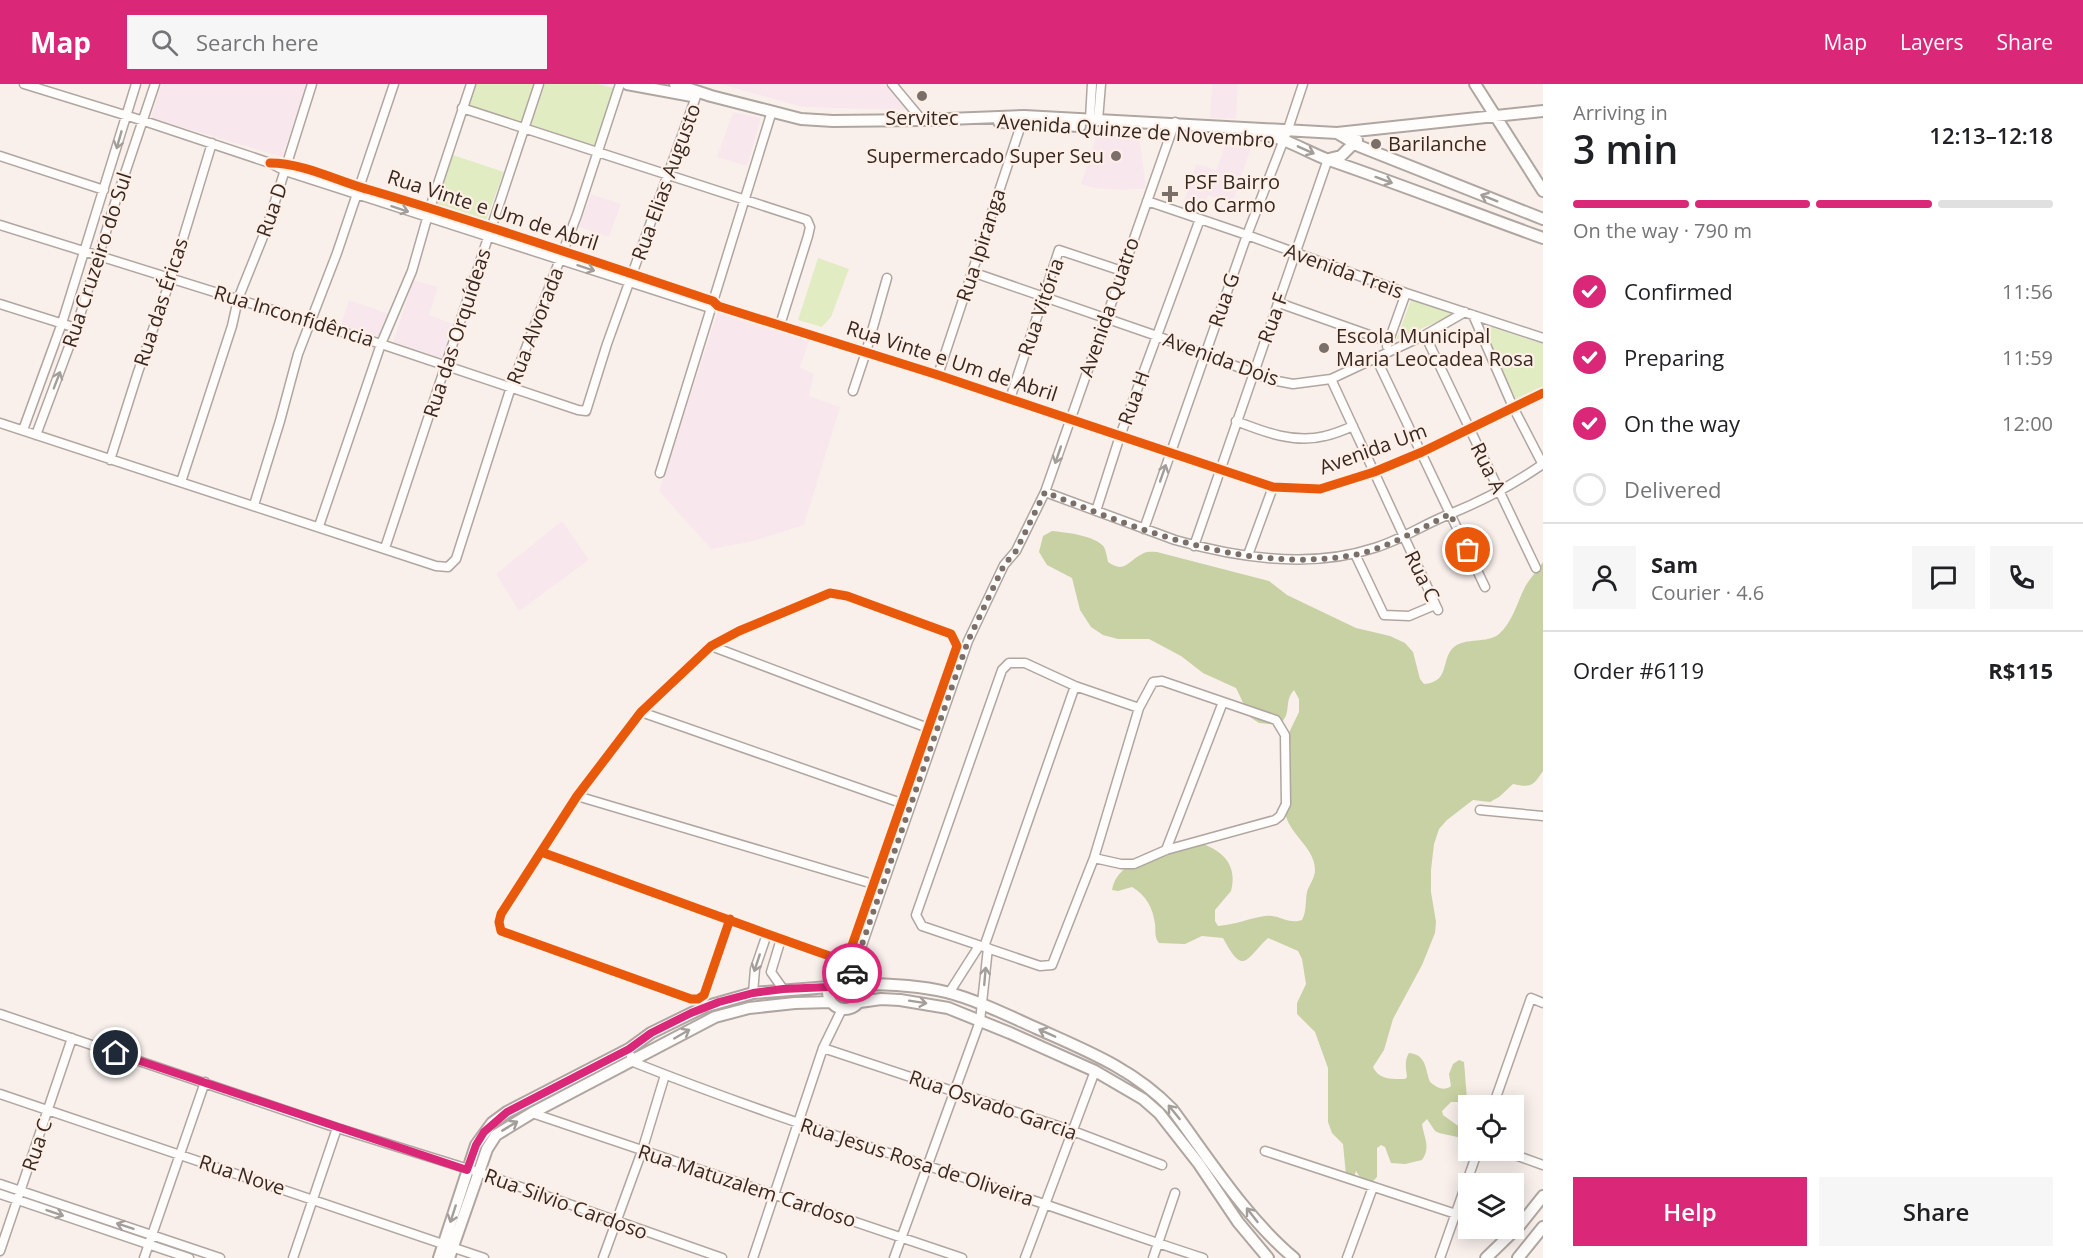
<!DOCTYPE html>
<html lang="en">
<head>
<meta charset="utf-8">
<style>
  body { margin:0; font-family:"Open Sans",sans-serif; background:#f6f6f6; color:#202124; height:100vh; display:flex; flex-direction:column; font-size:22px; white-space:nowrap }
  * { box-sizing:border-box; margin:0 }
  p { font-size:20px; color:#757577 }
  .icon { flex:none; width:33px; height:33px; fill:none; stroke:currentColor; stroke-width:2; stroke-linecap:round; stroke-linejoin:round }
  .map { position:relative; flex:1; overflow:hidden }
  .side { display:flex; flex-direction:column; background:#fff; width:540px }
  .side>* { flex:none }
  .fabs { position:absolute; left:1458px; top:1011px; display:grid; gap:12px }
  .fabs a { display:grid; place-items:center; width:66px; height:66px; border-radius:0px; background:#fff; box-shadow:0 3px 15px #0003; font-size:30px }
  .pin { position:absolute; display:grid; place-items:center; width:51px; height:51px; color:#fff; margin:-26px; border:3px solid #fff; border-radius:50%; box-shadow:0 2px 6px #0007 }
  .courier { position:absolute; display:grid; place-items:center; width:60px; height:60px; margin:-30px; border:4px solid #db2777; border-radius:50%; background:#fff; color:#222; box-shadow:0 2px 8px #0007 }
  .overview em { font-style:normal; font-weight:600 }
  .overview div { display:flex; flex-direction:column-reverse }
  .overview { display:flex; align-items:center; justify-content:space-between; height:102px; padding:0 30px }
  h1 { font-size:39px; font-weight:600; line-height:45px }
  .bar { display:grid; grid-template-columns:repeat(4,1fr); gap:9px 6px; align-content:center; height:72px; padding:0 30px }
  .bar i { height:8px; border-radius:4px; background:#e0e0e0 }
  .bar .on { background:#db2777 }
  .bar p { grid-column:span 4 }
  .line { display:flex; align-items:center; gap:15px; padding:0 30px; border-top:2px solid #e0e0e0 }
  .line div { flex:1 }
  .round { display:grid; place-items:center; flex:none; width:63px; height:63px; border-radius:0px; background:#f6f6f6 }
  ol { padding:0 30px; list-style:none }
  li { display:flex; align-items:center; gap:18px; height:66px }
  li p { margin-inline-start:auto }
  li .icon { padding:6px; border-radius:50%; background:#db2777; color:#fff; stroke-width:4 }
  li:last-child { color:#757577 }
  li i { width:33px; height:33px; border:3px solid #e0e0e0; border-radius:50% }
  .primary-button { display:flex; gap:12px; margin-top:auto; padding:12px 30px }
  .primary-button a { flex:1; height:69px; border-radius:0px; background:#db2777; color:#fff; font-size:24px; font-weight:600; line-height:69px; text-align:center }
  .primary-button a+a { background:#f6f6f6; color:#202124 }
  header { display:flex; align-items:center; gap:36px; box-sizing:border-box; height:84px; padding:0 30px; background:#db2777; color:#fff }
  header strong { font-size:28px }
  nav { display:flex; gap:33px; margin-inline-start:auto; font-size:21px }
  .search { width:420px; height:54px; background:#f6f6f6; display:flex; align-items:center; gap:15px; box-sizing:border-box; padding:0 21px; border-radius:0px; color:#757577; font-size:22px }
  main { display:flex; flex:1; min-height:0 }
  .map>svg:first-child { display:block }
  .industrial { fill:#f8e8ed }
  .green { fill:#e2ecc2 }
  .forest { fill:#c7d1a3 }
  .lines { fill:none; stroke-linecap:round; stroke-linejoin:round }
  .street-casing { stroke:#b0a6a1; stroke-width:11 }
  .secondary-casing { stroke:#b0a6a1; stroke-width:14 }
  .street { stroke:#fefdfc; stroke-width:8 }
  .secondary { stroke:#fefdfc; stroke-width:10 }
  .cycleway-casing { stroke:#feefe7; stroke-width:13 }
  .cycleway { stroke:#e8590c; stroke-width:9 }
  .oneway { stroke:#a49e9a }
  .done { stroke:#7b6f69; stroke-width:6; stroke-dasharray:0 10.8 }
  .route { stroke:#db2777; stroke-width:8 }
  .poi-dot { fill:#7b6f69; stroke:#feefe7; stroke-width:2 }
  .labels { text-anchor:middle; stroke-width:4.5; stroke-linejoin:round; paint-order:stroke }
  .poi-label { font-size:20px; fill:#372922; stroke:#feefe7; text-anchor:start }
  .street-label { font-size:20px; fill:#372922; stroke:#feefe7 }
</style>
</head>
<body>
<header>
<strong>Map</strong>
<div class="search"><svg class="icon" aria-label="search" viewBox="0 0 24 24"><circle cx="10" cy="10" r="6"/><path d="M15 15l6 6"/></svg>Search here</div>
<nav><a>Map</a><a>Layers</a><a>Share</a></nav>
</header>
<main>
<div class="map">
<svg width="1543" height="1174" viewBox="0 0 1543 1174">
  <rect width="100%" height="100%" fill="#f9f0ec"/>
  <path class="industrial" d="M161,0H307L282,73L151,34Z
    M720,0H885L908,26L802,23Z
    M1212,0H1238L1236,35L1210,34Z
    M733,28L761,34L747,82L717,73Z
    M1097,50L1139,51L1146,104L1124,106L1094,104L1081,100Z
    M1228,54L1254,55L1232,120L1208,111L1201,130L1182,123L1196,80L1216,86Z
    M591,110L621,120L609,153L579,143Z
    M413,196L438,203L429,231L453,240L442,274L393,259Z
    M349,216L389,230L379,253L341,241Z
    M718,227L809,257L800,283L814,290L809,312L840,323L804,441L750,458L711,465L659,407Z
    M562,437L589,476L519,527L496,490Z"/>
  <path class="green" d="M474,0H535L523,40L467,21Z
    M545,0H598L614,4L595,63L531,41Z
    M453,71L504,88L485,139L435,124Z
    M818,174L849,185L831,233L822,243L798,236Z
    M1411,216L1454,230L1396,256Z
    M1488,242L1543,260V305L1517,317L1484,247V244Z"/>
  <path class="forest" d="M1052,447C1065,448 1096,452 1104,463C1106,467 1107,473 1108,478C1125,490 1128,477 1142,470C1147,467 1151,468 1157,468L1269,497L1287,511L1356,544L1390,552L1405,559L1413,568L1420,595L1424,600C1451,598 1440,575 1454,563C1466,553 1487,560 1499,550C1512,539 1517,519 1524,505C1529,495 1537,487 1543,478V687C1533,702 1531,704 1513,700L1499,713L1490,718L1473,716L1469,719L1447,736L1439,745L1434,760L1431,786V808L1436,838L1435,849L1422,881L1393,935L1384,966L1373,983C1379,996 1392,995 1405,995L1407,993C1406,984 1404,977 1409,969C1427,971 1425,985 1430,998C1436,1003 1444,1008 1451,1002L1449,990L1453,980L1459,976L1464,978L1467,1015L1465,1018H1451L1442,1027L1443,1031L1465,1047L1462,1054L1439,1049L1435,1047L1427,1035L1422,1040C1424,1054 1431,1063 1422,1076L1405,1080L1391,1079L1385,1063L1381,1061L1377,1064V1093L1372,1098L1364,1100L1356,1087L1353,1096L1346,1091L1343,1060L1332,1049L1328,1038V984L1315,948L1297,930V919L1306,900L1302,875L1298,867L1268,854C1246,874 1244,894 1223,854L1202,852L1185,860L1159,859C1154,853 1156,847 1155,840C1153,824 1146,811 1132,803L1118,807L1112,806C1117,777 1155,770 1178,760L1183,756C1211,759 1240,773 1231,807L1215,826V837L1218,842C1234,841 1250,834 1265,832C1279,830 1288,841 1302,836C1307,827 1305,817 1307,808C1309,801 1315,794 1315,786C1315,763 1288,750 1285,728V657L1299,628V615L1294,606C1283,618 1293,629 1279,641L1259,639L1250,633L1236,604L1203,589L1181,572L1149,555H1118L1103,551L1091,543L1080,526L1072,494L1047,481L1039,468L1043,452Z"/>
  <g class="lines">
    <g class="street-casing">
      <path id="street" d="M24,0L144,37L270,79L285,87L710,224L718,222
        M892,0L922,36
        M462,24L807,136L810,143L808,152L780,241
        M1090,35L1092,0
        M1098,36L1101,0
        M0,72L104,106
        M270,79C304,79 337,97 370,106C485,140 599,179 713,217L718,222L938,291L1273,403L1320,405L1374,388L1422,368L1543,309
        M1147,117L1247,151L1406,209L1543,254
        M0,141L381,260L578,326L586,327L607,260L698,7
        M972,188L1157,252L1272,296L1293,300L1331,295L1425,251L1465,228
        M1279,219L1389,258
        M0,220L76,244
        M1473,231L1513,323L1543,381
        M1425,251L1536,484
        M1387,262L1406,209
        M1376,274L1485,503
        M938,291L1023,35
        M1331,295L1438,526
        M853,307L866,268L887,194
        M1010,315L1059,166L1122,187
        M1236,337C1264,348 1295,360 1325,352C1334,350 1344,346 1353,342
        M0,339L436,482L448,483L456,475L511,303L577,131L620,0
        M23,346L62,239L136,0
        M36,351L76,244L115,119L155,0
        M110,376L138,288L171,194L212,59
        M660,389L772,27
        M181,398L232,242L238,215L267,143L312,0
        M1045,408L1175,456C1238,474 1311,485 1374,464C1401,456 1424,440 1450,430C1482,417 1514,400 1543,380
        M254,421L280,337L298,270L337,169L394,0
        M1096,427L1120,352L1200,135
        M319,442L381,260L412,187L430,124L471,0
        M1144,445L1247,151L1288,45L1303,0
        M1194,462L1328,75
        M385,464L539,0
        M1355,470L1384,531L1409,532L1435,521
        M1248,471L1273,403
        M711,562L928,644
        M641,628L901,719
        M577,712L873,800
        M1480,726L1543,732
        M1166,766L1223,618
        M541,768C642,804 743,842 844,877L849,870L957,562L951,550L847,512L830,509L739,547L711,562L641,628L577,712L501,830L499,838L501,847L691,915H698L704,911L730,835
        M1094,774L1121,780H1134L1166,766L1275,736L1280,732L1286,720L1285,651L1276,636L1162,597L1153,598L1139,624L1075,602L1025,579H1009L1002,586L916,831L922,842L1040,882L1052,881L1094,774L1139,624
        M781,855L771,888L783,905
        M984,863L1075,602
        M851,893L968,557L1004,481L1016,467L1045,408L1175,38
        M753,909L755,885L767,850
        M949,909L979,862
        M0,930L337,1044L478,1088L722,1174
        M823,964L1073,1047L1162,1081
        M631,972L633,978C756,1027 882,1067 1008,1108C1073,1129 1137,1153 1203,1174
        M0,1010L484,1174
        M1493,1022L1531,914L1543,919
        M532,1029L962,1174
        M1501,1066L1543,1081
        M1265,1067L1468,1134
        M0,1100L220,1174
        M0,1110L189,1174
        M1498,1144L1512,1149
        M0,1167L72,954
        M144,1174L205,998
        M293,1174L337,1044
        M603,1174L642,1067L665,991
        M753,1174L823,964L842,925
        M894,1174L980,937L988,864
        M1025,1174L1095,987
        M1153,1174L1175,1109
        M1347,1174L1373,1103
        M1440,1174L1478,1066"/>
    </g>
    <g class="secondary-casing">
      <path id="secondary" d="M627,0L692,12
        M675,0L711,12L801,35L833,37L922,36L1024,32L1337,49L1543,27
        M1475,0L1543,107
        M999,38L1080,42
        M1337,49L1359,62L1543,135
        M1257,50C1283,52 1303,66 1326,75C1399,100 1471,128 1543,154
        M1329,75L1341,72L1357,56
        M828 908a17 17 0 1 1 34 0a17 17 0 1 1-34 0Z
        M860,900C889,900 917,901 946,908C977,916 1007,931 1036,944C1085,966 1134,985 1172,1025C1209,1075 1247,1135 1294,1174
        M860,918L881,915L900,916L948,924L1010,949L1095,987L1143,1015L1159,1029L1199,1080L1238,1138L1268,1174
        M439,1174L476,1061L492,1039L507,1028L629,965L651,949L704,923L753,909L829,903
        M449,1174L487,1065L496,1051L532,1029L715,933L749,924L795,919L831,918
        M1486,1174L1520,1141L1543,1112
        M1518,1174L1543,1143"/>
    </g>
    <use href="#street" class="street"/>
    <use href="#secondary" class="secondary"/>
    <g class="cycleway-casing">
      <path id="cycleway" d="M270,79C304,79 337,97 370,106C485,140 599,179 713,217L718,222L938,291L1273,403L1320,405L1374,388L1422,368L1543,309
        M541,768C642,804 743,842 844,877L849,870L957,562L951,550L847,512L830,509L739,547L711,562L641,628L577,712L501,830L499,838L501,847L691,915H698L704,911L730,835"/>
    </g>
    <use href="#cycleway" class="cycleway"/>
  </g>
  <defs><path id="oneway-shaft" d="M-6 0H5M1.5-3L5.5 0L1.5 3" fill="none" stroke-width="1.6" stroke-linecap="round" stroke-linejoin="round" transform="scale(1.5)"/></defs>
  <g class="oneway">
    <use href="#oneway-shaft" transform="translate(119 56) rotate(106)"/>
    <use href="#oneway-shaft" transform="translate(1306 66) rotate(24)"/>
    <use href="#oneway-shaft" transform="translate(1384 96) rotate(20)"/>
    <use href="#oneway-shaft" transform="translate(1489 114) rotate(-158)"/>
    <use href="#oneway-shaft" transform="translate(400 125) rotate(18)"/>
    <use href="#oneway-shaft" transform="translate(586 184) rotate(18)"/>
    <use href="#oneway-shaft" transform="translate(57 296) rotate(-69)"/>
    <use href="#oneway-shaft" transform="translate(1058 371) rotate(109)"/>
    <use href="#oneway-shaft" transform="translate(1163 389) rotate(-71)"/>
    <use href="#oneway-shaft" transform="translate(757 879) rotate(108)"/>
    <use href="#oneway-shaft" transform="translate(985 892) rotate(-85)"/>
    <use href="#oneway-shaft" transform="translate(918 918) rotate(9)"/>
    <use href="#oneway-shaft" transform="translate(1047 949) rotate(-156)"/>
    <use href="#oneway-shaft" transform="translate(682 950) rotate(-30)"/>
    <use href="#oneway-shaft" transform="translate(1174 1028) rotate(-129)"/>
    <use href="#oneway-shaft" transform="translate(510 1042) rotate(-31)"/>
    <use href="#oneway-shaft" transform="translate(55 1129) rotate(19)"/>
    <use href="#oneway-shaft" transform="translate(453 1130) rotate(108)"/>
    <use href="#oneway-shaft" transform="translate(1252 1131) rotate(-128)"/>
    <use href="#oneway-shaft" transform="translate(125 1142) rotate(-162)"/>
  </g>
  <g class="lines">
    <path class="done" d="M852,889L968,557L1004,481L1016,467L1045,408C1142,447 1247,490 1354,471C1387,464 1420,445 1450,430L1468,466"/>
    <path class="route" d="M116,969L467,1086L476,1061L484,1048L507,1028L629,965L651,949L691,929L719,918L753,909L783,905L829,903C834,894 841,891 851,893L852,889"/>
  </g>
  <g class="poi-dot">
    <circle cx="922" cy="12" r="6"/>
    <circle cx="1376" cy="60" r="6"/>
    <circle cx="1116" cy="72" r="6"/>
    <path d="M1167 101h6v6h6v6h-6v6h-6v-6h-6v-6h6z"/>
    <circle cx="1324" cy="264" r="6"/>
  </g>
  <g class="labels">
    <g class="poi-label">
      <text x="922" y="41" text-anchor="middle">Servitec</text>
      <text x="1388" y="67">Barilanche</text>
      <text x="1104" y="79" text-anchor="end">Supermercado Super Seu</text>
      <text x="1184" y="105">PSF Bairro<tspan x="1184" dy="23">do Carmo</tspan></text>
      <text x="1336" y="259">Escola Municipal<tspan x="1336" dy="23">Maria Leocadea Rosa</tspan></text>
    </g>
    <g class="street-label">
      <text transform="translate(1136 47) rotate(4)" y="7">Avenida Quinze de Novembro</text>
      <text transform="translate(666 98) rotate(-70)" y="7">Rua Elias Augusto</text>
      <text transform="translate(272 126) rotate(-71)" y="7">Rua D</text>
      <text transform="translate(493 126) rotate(18)" y="7">Rua Vinte e Um de Abril</text>
      <text transform="translate(981 161) rotate(-72)" y="7">Rua Ipiranga</text>
      <text transform="translate(97 176) rotate(-72)" y="7">Rua Cruzeiro do Sul</text>
      <text transform="translate(1344 187) rotate(20)" y="7">Avenida Treis</text>
      <text transform="translate(1224 216) rotate(-71)" y="7">Rua G</text>
      <text transform="translate(161 218) rotate(-72)" y="7">Rua das Éricas</text>
      <text transform="translate(1041 223) rotate(-71)" y="7">Rua Vitória</text>
      <text transform="translate(1109 223) rotate(-71)" y="7">Avenida Quatro</text>
      <text transform="translate(294 232) rotate(17)" y="7">Rua Inconfidência</text>
      <text transform="translate(1273 234) rotate(-70)" y="7">Rua F</text>
      <text transform="translate(535 242) rotate(-69)" y="7">Rua Alvorada</text>
      <text transform="translate(457 249) rotate(-72)" y="7">Rua das Orquídeas</text>
      <text transform="translate(1221 275) rotate(20)" y="7">Avenida Dois</text>
      <text transform="translate(952 277) rotate(18)" y="7">Rua Vinte e Um de Abril</text>
      <text transform="translate(1134 314) rotate(-70)" y="7">Rua H</text>
      <text transform="translate(1373 365) rotate(-20)" y="7">Avenida Um</text>
      <text transform="translate(1488 384) rotate(64)" y="7">Rua A</text>
      <text transform="translate(1422 492) rotate(64)" y="7">Rua C</text>
      <text transform="translate(993 1021) rotate(19)" y="7">Rua Osvado Garcia</text>
      <text transform="translate(37 1061) rotate(-71)" y="7">Rua C</text>
      <text transform="translate(917 1078) rotate(18)" y="7">Rua Jesus Rosa de Oliveira</text>
      <text transform="translate(242 1091) rotate(18)" y="7">Rua Nove</text>
      <text transform="translate(747 1102) rotate(18)" y="7">Rua Matuzalem Cardoso</text>
      <text transform="translate(566 1120) rotate(20)" y="7">Rua Silvio Cardoso</text>
    </g>
  </g>
</svg>
<div class="fabs">
<a><svg class="icon" aria-label="locate" viewBox="0 0 24 24"><circle cx="12" cy="12" r="6"/><path d="M12 2v4M12 18v4M2 12h4M18 12h4"/></svg></a>
<a><svg class="icon" aria-label="layers" viewBox="0 0 24 24"><path d="M12 4l9 5-9 5-9-5zM3 14l9 5 9-5"/></svg></a>
</div>
<div class="pin" style="left:1468px;top:466px;background:#ea580c"><svg class="icon" aria-label="bag" viewBox="0 0 24 24"><path d="M5 8h14l-1 12H6zM9 8a3 3 0 0 1 6 0"/></svg></div>
<div class="pin" style="left:116px;top:969px;background:#1f2937"><svg class="icon" aria-label="home" viewBox="0 0 24 24"><path d="M3 11l9-7 9 7M6 9v11h12V9"/></svg></div>
<div class="courier" style="left:852px;top:889px"><svg class="icon" aria-label="car" viewBox="0 0 24 24"><path d="M5 17H2v-5l4-1 3-4h7l3 4 3 1v5h-3M9 17h6M6 11h13"/><circle cx="7" cy="17" r="2"/><circle cx="17" cy="17" r="2"/></svg></div>
</div>
<section class="side">
<div class="overview"><div><h1>3 min</h1><p>Arriving in</p></div><em>12:13–12:18</em></div>
<div class="bar"><i class="on"></i><i class="on"></i><i class="on"></i><i></i><p>On the way · 790 m</p></div>
<ol>
<li><svg class="icon" aria-label="check" viewBox="0 0 24 24"><path d="M5 12l5 5 9-10"/></svg>Confirmed<p>11:56</p></li>
<li><svg class="icon" aria-label="check" viewBox="0 0 24 24"><path d="M5 12l5 5 9-10"/></svg>Preparing<p>11:59</p></li>
<li><svg class="icon" aria-label="check" viewBox="0 0 24 24"><path d="M5 12l5 5 9-10"/></svg>On the way<p>12:00</p></li>
<li><i></i>Delivered</li>
</ol>
<div class="line" style="height:108px"><a class="round"><svg class="icon" aria-label="person" viewBox="0 0 24 24"><circle cx="12" cy="8" r="4"/><path d="M4 21q1-7 8-7t8 7"/></svg></a><div><b>Sam</b><p>Courier · 4.6</p></div><a class="round"><svg class="icon" aria-label="chat" viewBox="0 0 24 24"><path d="M4 5h16v11H9l-5 4z"/></svg></a><a class="round"><svg class="icon" aria-label="phone" viewBox="0 0 24 24"><path d="M5 4h4l2 5-3 2q2 4 5 5l2-3 5 2v4C11 20 4 13 5 4z"/></svg></a></div>
<div class="line" style="height:78px"><div>Order #6119</div><b>R$115</b></div>
<div class="primary-button"><a>Help</a><a>Share</a></div>
</section>
</main>
</body>
</html>
